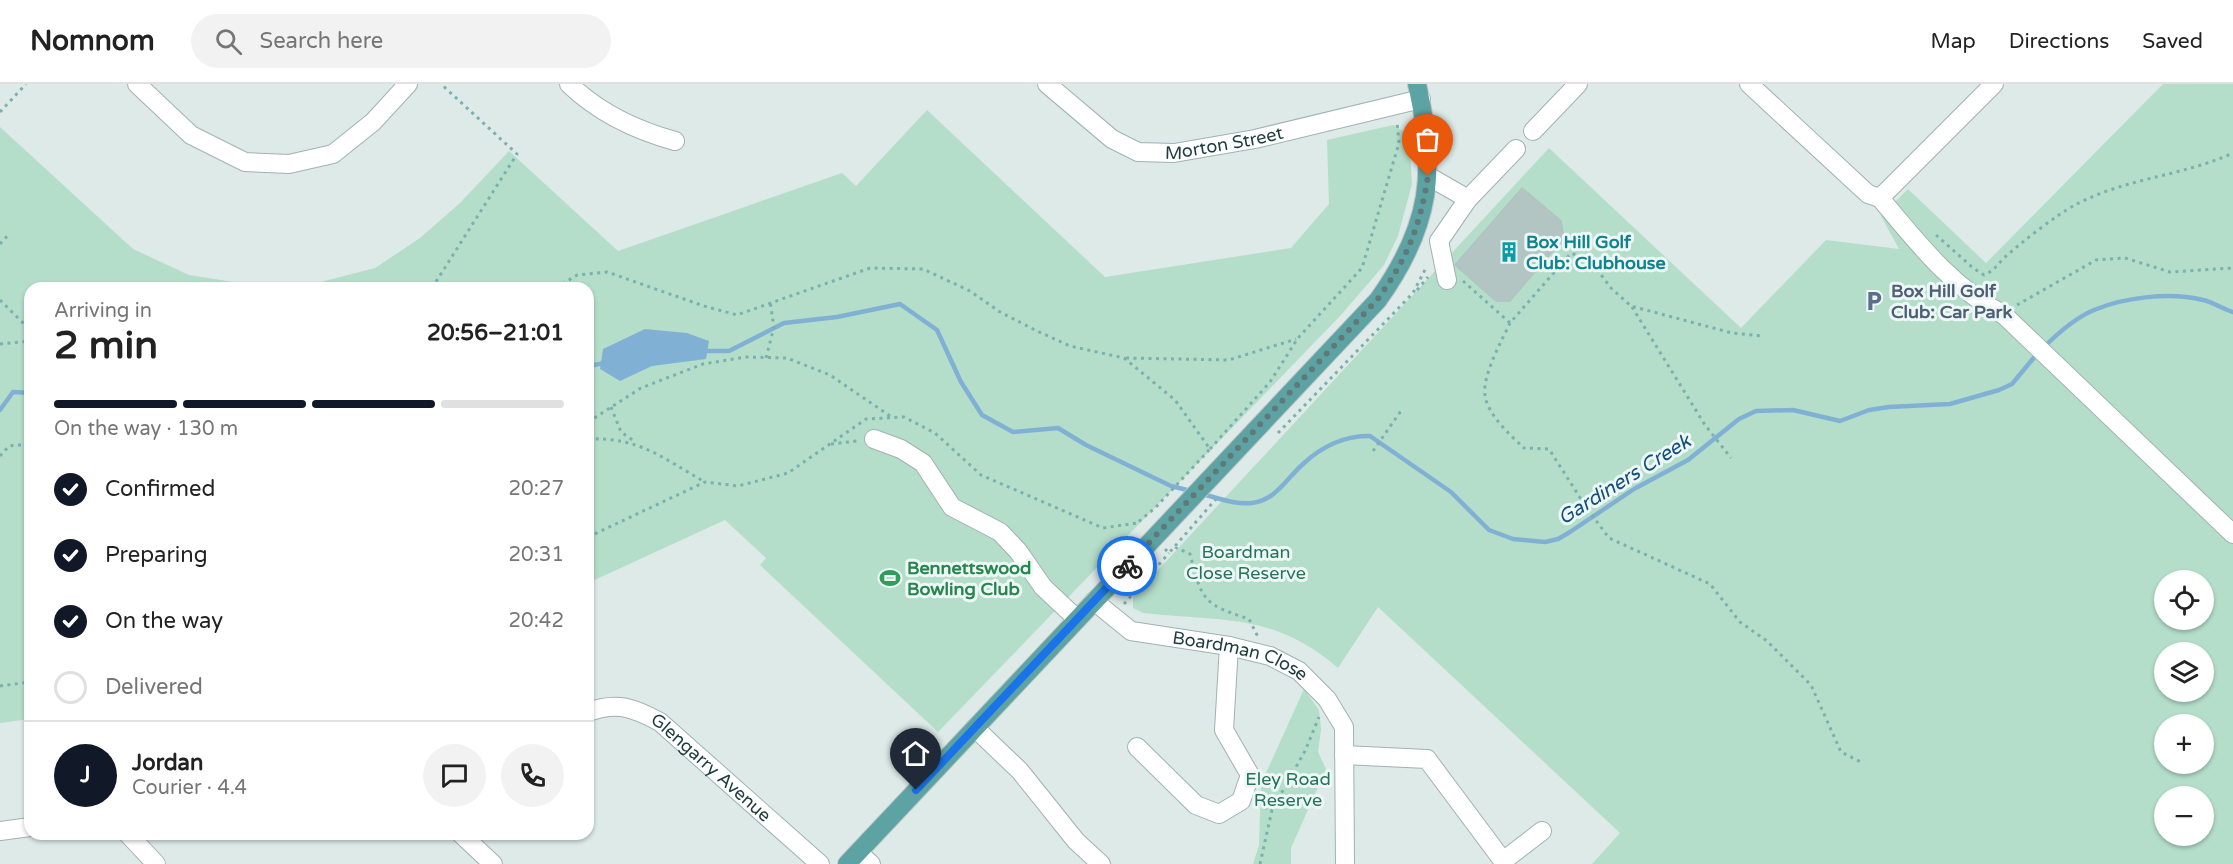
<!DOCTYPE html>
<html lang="en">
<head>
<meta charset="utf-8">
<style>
  body { margin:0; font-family:"Varela Round",sans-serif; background:#f2f2f2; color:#222; height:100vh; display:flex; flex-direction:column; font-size:22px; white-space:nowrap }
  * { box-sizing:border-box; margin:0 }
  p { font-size:20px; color:#767676 }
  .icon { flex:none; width:33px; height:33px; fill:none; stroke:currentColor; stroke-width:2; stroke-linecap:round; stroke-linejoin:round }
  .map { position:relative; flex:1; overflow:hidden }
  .drawer { position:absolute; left:24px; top:198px; width:570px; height:558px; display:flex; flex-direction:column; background:#fff; border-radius:18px; box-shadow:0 2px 4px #0004 }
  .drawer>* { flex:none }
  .buttons { position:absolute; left:2154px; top:486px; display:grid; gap:12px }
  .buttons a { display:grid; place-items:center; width:60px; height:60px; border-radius:50%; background:#fff; box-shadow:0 2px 4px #0004; font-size:30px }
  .pin { position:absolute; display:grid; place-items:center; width:51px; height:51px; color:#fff; margin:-62px -26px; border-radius:50% 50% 50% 0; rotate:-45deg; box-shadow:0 0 6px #0007 }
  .pin .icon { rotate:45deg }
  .courier { position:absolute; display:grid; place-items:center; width:60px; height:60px; margin:-30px; border:4px solid #1a73e8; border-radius:50%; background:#fff; color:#222; box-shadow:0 2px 8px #0007 }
  .headline em { font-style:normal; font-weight:700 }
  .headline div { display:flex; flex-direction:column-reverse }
  .headline { display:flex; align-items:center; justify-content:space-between; height:102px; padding:0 30px }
  h1 { font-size:39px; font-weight:700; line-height:45px }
  .bar { display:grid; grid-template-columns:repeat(4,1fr); gap:9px 6px; align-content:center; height:72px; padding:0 30px }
  .bar i { height:8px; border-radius:4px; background:#e0e0e0 }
  .bar .active { background:#111827 }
  .bar p { grid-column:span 4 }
  .line { display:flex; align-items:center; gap:15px; padding:0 30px; border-top:2px solid #e0e0e0 }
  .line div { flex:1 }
  .round { display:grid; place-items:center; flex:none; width:63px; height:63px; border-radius:32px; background:#f2f2f2 }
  ol { padding:0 30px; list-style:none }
  li { display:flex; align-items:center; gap:18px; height:66px }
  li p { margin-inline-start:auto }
  li .icon { padding:6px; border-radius:50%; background:#111827; color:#fff; stroke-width:4 }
  li:last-child { color:#767676 }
  li i { width:33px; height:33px; border:3px solid #e0e0e0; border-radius:50% }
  header { display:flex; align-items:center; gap:36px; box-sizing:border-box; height:84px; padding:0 30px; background:#fff; border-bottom:2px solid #e0e0e0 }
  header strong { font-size:28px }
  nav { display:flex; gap:33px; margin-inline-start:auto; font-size:21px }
  .search { width:420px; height:54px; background:#f2f2f2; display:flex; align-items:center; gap:15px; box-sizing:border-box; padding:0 21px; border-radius:33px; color:#767676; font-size:22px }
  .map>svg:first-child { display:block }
  .green { fill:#b4deca; fill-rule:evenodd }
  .water { fill:#80b1d5 }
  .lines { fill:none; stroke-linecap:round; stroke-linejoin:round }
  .stream { stroke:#80b1d5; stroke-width:4.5 }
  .building { fill:#b2c5c2; stroke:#afc4c1; stroke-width:1.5 }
  .minor-casing { stroke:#a0b2b1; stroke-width:20 }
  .major-casing { stroke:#bcc4c4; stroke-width:20 }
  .path { stroke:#7bb0ae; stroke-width:3; stroke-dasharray:3 4.5; stroke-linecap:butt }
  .minor { stroke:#fff; stroke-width:18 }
  .major { stroke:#5ea3a3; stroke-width:18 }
  .done { stroke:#617878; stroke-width:6; stroke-dasharray:0 10.8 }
  .route { stroke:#1a73e8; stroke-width:8 }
  .labels { text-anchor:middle; stroke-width:6; stroke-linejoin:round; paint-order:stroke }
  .street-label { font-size:18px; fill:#1e3b3b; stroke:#edf7f5 }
  .culture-label { font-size:18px; font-weight:bold; fill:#0d838f; stroke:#edf7f5; text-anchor:start }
  .service-label { font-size:18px; font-weight:bold; fill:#4e5e75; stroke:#edf7f5; text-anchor:start }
  .park-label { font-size:18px; fill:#257459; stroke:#edf7f5 }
  .leisure-label { font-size:18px; font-weight:bold; fill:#27864d; stroke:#edf7f5; text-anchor:start }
  .water-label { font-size:20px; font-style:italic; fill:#144e7a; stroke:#edf7f5 }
</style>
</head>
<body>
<header>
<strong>Nomnom</strong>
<div class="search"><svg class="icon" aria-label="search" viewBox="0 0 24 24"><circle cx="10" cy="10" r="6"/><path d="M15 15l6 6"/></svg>Search here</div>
<nav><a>Map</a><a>Directions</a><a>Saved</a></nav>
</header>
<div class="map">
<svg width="2233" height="780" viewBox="0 0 2233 780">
  <rect width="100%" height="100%" fill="#ddeae8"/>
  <path class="green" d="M2163,0H2233V780H1592L1620,749L1378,523L1338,584C1272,528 1223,538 1143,529L1133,524V513L1549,64L1741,244L1826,156L1899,165L1881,132L1908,105L1986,179ZM2164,496H2204V536H2164ZM2164,568H2204V608H2164ZM2164,640H2204V680H2164ZM2164,712H2204V752H2164Z
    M927,26L1105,193L1291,164L1329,120L1327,56L1393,41L1409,51L1412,100L1398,152L1384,181L1341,231L938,648L760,481L766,474L725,436L588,499V204H30V635L0,639V43L133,165L189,191L252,201L321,198L375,184L420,154L460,119L509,67L618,167L842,89L856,102Z
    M1304,605L1319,626L1321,645L1318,668L1326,685L1291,764V780H1253L1259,761L1261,700Z"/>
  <path class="water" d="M645,245L687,249L709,257L706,275L652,282L620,297L600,285L603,265Z"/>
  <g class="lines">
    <path class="stream" d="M2043,264C2057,250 2075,234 2094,226C2125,213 2170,208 2203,216C2213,218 2223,225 2233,228
      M701,267H729L784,239L837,233L900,220L937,246L961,298L982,331L1013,348L1058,344L1086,361L1171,402L1191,407
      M588,282L605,279
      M0,326L13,308L30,309
      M1202,410C1218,414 1236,421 1252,419C1276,416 1286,395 1303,380C1321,363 1345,351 1370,352L1451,408L1489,446L1513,455L1545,458L1558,455L1570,448L1634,405L1688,376L1739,335L1756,327L1793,326L1840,337L1869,326L1889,323L1950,320L1999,306L2012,300L2037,270"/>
  </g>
  <path class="building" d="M1522,104L1561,137L1564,154L1510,217H1496L1455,181Z"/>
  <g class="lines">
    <g class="minor-casing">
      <g id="minor">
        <path d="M137,0L191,51L245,78L289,80L333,70L373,38L408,0"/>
        <path d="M569,0C598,28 635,46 675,57"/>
        <path id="s1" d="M1047,0L1112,55L1138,68L1174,69L1255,55L1421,15"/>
        <path d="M1749,0L1868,110L1880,114"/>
        <path d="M1533,47L1578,0"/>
        <path d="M1428,92L1468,115"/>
        <path d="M1880,114C1917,158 1952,204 2004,231L2233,450"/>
        <path d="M1880,114L1994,0"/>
        <path d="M1439,157L1468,115L1516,65"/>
        <path d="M1439,157L1447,196"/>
        <path d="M874,355L901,365L923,379L952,423L1000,448L1018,467L1043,503L1077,535"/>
        <path id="s2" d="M1094,517L1131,547L1229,562L1270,572L1299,587L1327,615L1344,643L1345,780"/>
        <path id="s3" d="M588,628C617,617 634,624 660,638L820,780"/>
        <path d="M975,644L1020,687L1076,757L1101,780"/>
        <path d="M1137,663L1196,721L1219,730L1241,717L1250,691L1224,646L1229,562"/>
        <path d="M1344,671L1427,675L1503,777L1542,747"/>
        <path d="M0,747L30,743"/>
        <path d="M128,750L156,780"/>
        <path d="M461,750L493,780"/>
        <path d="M858,768L871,780"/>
      </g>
    </g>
    <g class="major-casing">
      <path id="major" d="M847,780L1378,216C1431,142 1437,87 1417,0"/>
    </g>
    <path class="path" d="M0,28L26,0
      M1936,151L1973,184L1984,191C1994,187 1998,180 2005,173C2022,158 2056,131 2075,121C2125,94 2183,92 2233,69
      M0,160L8,151
      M1463,197L1510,239L1571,169L1590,176L1611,204L1631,222L1732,249L1763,252
      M432,204L517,70L441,0
      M556,204L577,191L607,188L704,222L737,231L870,184L923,185L970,207L1000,228L1037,247L1070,262L1124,274L1175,316L1210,365L1156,423L1137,439
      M1417,206L1428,193
      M0,216L30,246
      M2017,221L2096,176L2125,174L2170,188L2233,184
      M1632,223L1705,341L1731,374
      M1510,239C1502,256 1482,292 1485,311C1487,330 1510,351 1524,364L1549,365L1586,423L1609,454L1710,500L1740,538L1767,557L1811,601L1841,668L1861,678
      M0,260L30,257
      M766,274L774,243L770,217
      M1126,274L1229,276L1296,255
      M611,323L621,348L634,357
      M588,338L641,304L703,280L746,273L787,274L830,291L890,332
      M1278,349L1413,209L1427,182
      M588,355C640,353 662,374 705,398
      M831,360L857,357
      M1210,365L1270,298L1298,254L1362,184L1399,59L1397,38
      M1373,367L1403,324
      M0,372L9,362L30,360
      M588,453L705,398L738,402L788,389L866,335L904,333L935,349L981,391L1103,444L1137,439
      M1175,463L1190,470C1202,517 1203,520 1249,535L1258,553
      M1165,465L1169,469L1216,415
      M1124,520L1169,469
      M0,602L30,598
      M1257,721L1272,726
      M1260,780L1272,726L1305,667L1319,633"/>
    <use href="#minor" class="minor"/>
    <use href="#major" class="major"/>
  </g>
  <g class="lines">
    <path class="done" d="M1127,482L1377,216C1407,175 1420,143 1428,92"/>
    <path class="route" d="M916,706L1127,482"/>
  </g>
  <defs>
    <g id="building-bare" transform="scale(1.62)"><path d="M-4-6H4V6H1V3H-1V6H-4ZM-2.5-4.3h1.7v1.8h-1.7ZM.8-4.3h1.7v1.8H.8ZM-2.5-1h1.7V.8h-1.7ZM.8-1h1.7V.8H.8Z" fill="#0f9aa8" stroke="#edf7f5" stroke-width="2.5" paint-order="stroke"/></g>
    <g id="parking-bare" transform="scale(1.62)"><path d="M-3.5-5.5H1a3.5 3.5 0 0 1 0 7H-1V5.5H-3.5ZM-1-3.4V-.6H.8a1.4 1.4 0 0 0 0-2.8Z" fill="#5c6f8a" stroke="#edf7f5" stroke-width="2.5" paint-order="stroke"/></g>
    <g id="stadium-bare" transform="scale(1.62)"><path d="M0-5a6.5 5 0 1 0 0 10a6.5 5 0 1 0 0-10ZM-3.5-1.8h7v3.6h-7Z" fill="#2e9e5b" stroke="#edf7f5" stroke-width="2.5" paint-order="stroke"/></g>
  </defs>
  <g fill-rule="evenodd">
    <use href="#building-bare" x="1509" y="168"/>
    <use href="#parking-bare" x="1874" y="217"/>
    <use href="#stadium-bare" x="890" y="494"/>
  </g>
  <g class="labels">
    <g class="street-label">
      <text dy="6" stroke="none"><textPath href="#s1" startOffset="201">Morton Street</textPath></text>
      <text dy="6" stroke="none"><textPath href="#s2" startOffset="160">Boardman Close</textPath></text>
      <text dy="6" stroke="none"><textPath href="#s3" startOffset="144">Glengarry Avenue</textPath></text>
    </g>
    <g class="culture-label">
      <text x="1526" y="164">Box Hill Golf<tspan x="1526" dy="21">Club: Clubhouse</tspan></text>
    </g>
    <g class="service-label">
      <text x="1891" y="213">Box Hill Golf<tspan x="1891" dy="21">Club: Car Park</tspan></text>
    </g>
    <g class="park-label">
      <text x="1246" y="474">Boardman<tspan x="1246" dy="21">Close Reserve</tspan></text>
      <text x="1288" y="701">Eley Road<tspan x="1288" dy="21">Reserve</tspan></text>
    </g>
    <g class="leisure-label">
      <text x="907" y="490">Bennettswood<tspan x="907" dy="21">Bowling Club</tspan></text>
    </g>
    <g class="water-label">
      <text transform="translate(1624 395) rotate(-32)" y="7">Gardiners Creek</text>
    </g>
  </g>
</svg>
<div class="buttons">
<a><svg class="icon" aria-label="locate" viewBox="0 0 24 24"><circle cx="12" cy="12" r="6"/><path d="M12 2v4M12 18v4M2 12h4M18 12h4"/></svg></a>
<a><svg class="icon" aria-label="layers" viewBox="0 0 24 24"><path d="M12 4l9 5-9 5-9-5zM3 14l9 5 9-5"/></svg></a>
<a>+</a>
<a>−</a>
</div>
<div class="pin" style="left:1428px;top:92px;background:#ea580c"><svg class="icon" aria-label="bag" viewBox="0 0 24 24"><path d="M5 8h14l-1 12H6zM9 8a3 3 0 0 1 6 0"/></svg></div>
<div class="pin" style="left:916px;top:706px;background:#1f2937"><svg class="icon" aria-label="home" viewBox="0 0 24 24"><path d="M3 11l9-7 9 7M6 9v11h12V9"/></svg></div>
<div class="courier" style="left:1127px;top:482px"><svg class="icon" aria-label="bike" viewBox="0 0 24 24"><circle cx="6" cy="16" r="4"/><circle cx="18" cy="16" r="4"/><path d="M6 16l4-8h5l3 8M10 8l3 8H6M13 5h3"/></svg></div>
<section class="drawer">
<div class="headline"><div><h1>2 min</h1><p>Arriving in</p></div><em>20:56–21:01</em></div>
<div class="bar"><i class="active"></i><i class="active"></i><i class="active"></i><i></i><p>On the way · 130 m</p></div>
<ol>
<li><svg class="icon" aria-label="check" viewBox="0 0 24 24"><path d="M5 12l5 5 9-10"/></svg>Confirmed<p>20:27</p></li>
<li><svg class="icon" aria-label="check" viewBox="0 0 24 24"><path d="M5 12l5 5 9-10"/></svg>Preparing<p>20:31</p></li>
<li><svg class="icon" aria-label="check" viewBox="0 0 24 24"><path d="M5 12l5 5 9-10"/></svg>On the way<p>20:42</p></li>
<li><i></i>Delivered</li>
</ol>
<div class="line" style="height:108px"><b class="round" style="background:#111827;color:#fff">J</b><div><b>Jordan</b><p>Courier · 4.4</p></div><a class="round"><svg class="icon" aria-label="chat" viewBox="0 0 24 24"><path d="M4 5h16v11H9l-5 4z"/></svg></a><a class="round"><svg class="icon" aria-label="phone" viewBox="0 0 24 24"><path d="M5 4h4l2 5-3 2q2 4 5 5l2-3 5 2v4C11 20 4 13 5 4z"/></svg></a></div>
</section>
</div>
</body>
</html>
